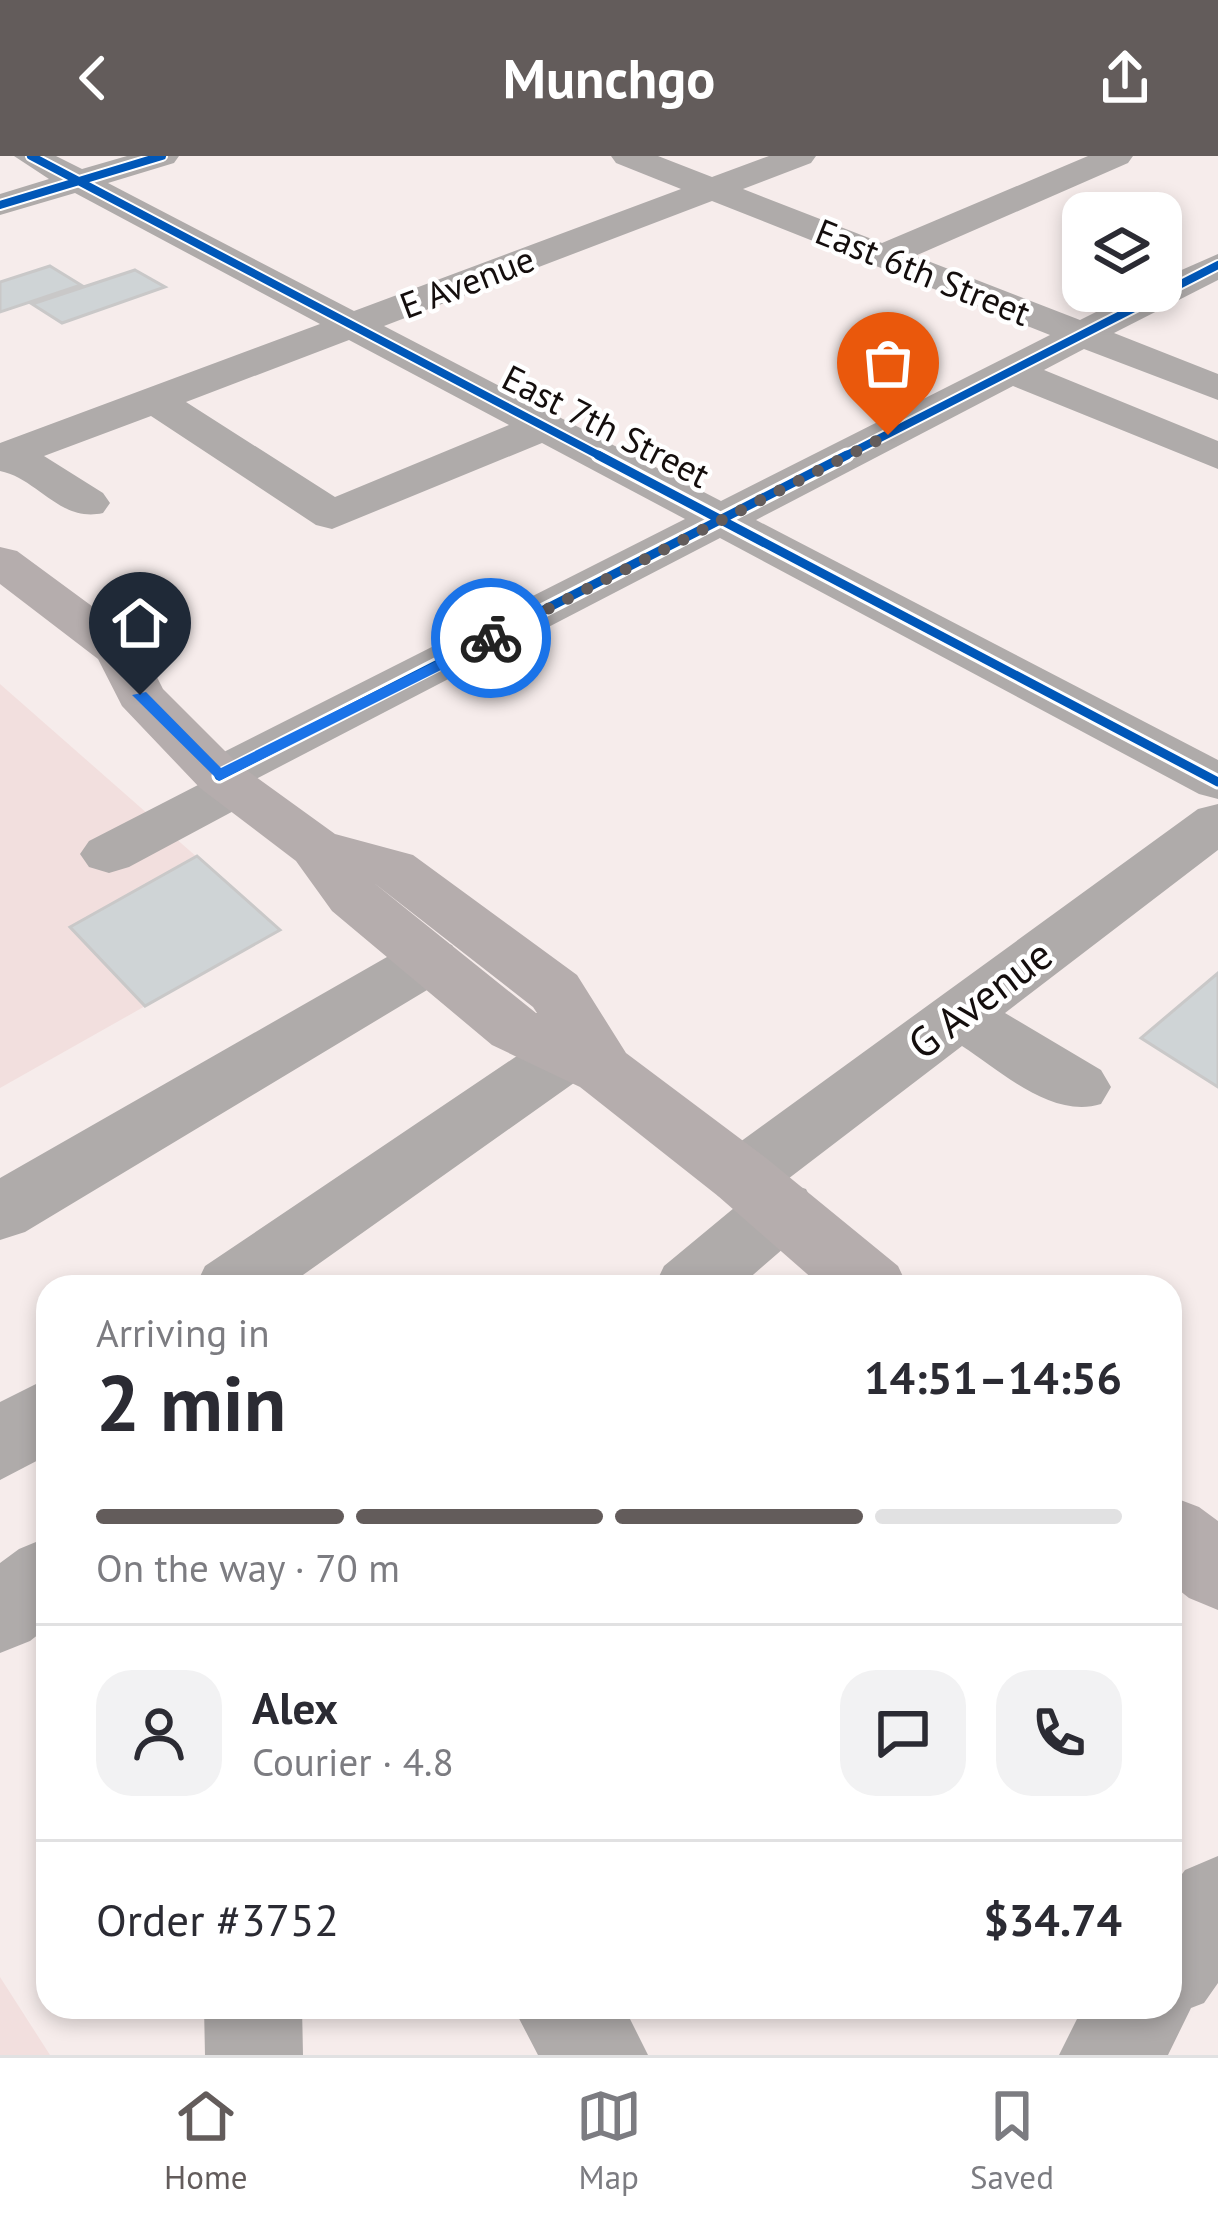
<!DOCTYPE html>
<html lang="en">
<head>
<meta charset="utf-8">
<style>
  body { margin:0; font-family:"PT Sans",sans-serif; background:#f2f2f3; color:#2b2b33; height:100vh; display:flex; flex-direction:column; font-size:45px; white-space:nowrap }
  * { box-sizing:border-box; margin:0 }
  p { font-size:39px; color:#7c7c81 }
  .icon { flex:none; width:66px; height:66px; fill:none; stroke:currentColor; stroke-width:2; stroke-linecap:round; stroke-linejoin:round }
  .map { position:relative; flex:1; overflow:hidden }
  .panel { position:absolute; left:36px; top:1119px; width:1146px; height:744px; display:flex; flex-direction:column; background:#fff; border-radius:36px; box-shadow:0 6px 18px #0003 }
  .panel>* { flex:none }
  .tools { position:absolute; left:1062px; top:36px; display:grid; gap:24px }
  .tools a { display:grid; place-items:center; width:120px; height:120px; border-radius:24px; background:#fff; box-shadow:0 6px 18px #0003; font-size:60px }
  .pin { position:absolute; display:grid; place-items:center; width:102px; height:102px; color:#fff; margin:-123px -51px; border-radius:50% 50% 50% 0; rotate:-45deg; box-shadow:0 0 12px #0007 }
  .pin .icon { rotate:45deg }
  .courier { position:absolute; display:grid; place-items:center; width:120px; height:120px; margin:-60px; border:9px solid #1a73e8; border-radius:50%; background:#fff; color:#222; box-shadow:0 3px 15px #0007 }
  .head em { font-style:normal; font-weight:700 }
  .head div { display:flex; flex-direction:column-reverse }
  .head { display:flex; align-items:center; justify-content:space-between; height:204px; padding:0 60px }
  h1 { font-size:78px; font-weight:700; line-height:90px }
  .bar { display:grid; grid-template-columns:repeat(4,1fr); gap:18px 12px; align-content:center; height:144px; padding:0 60px }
  .bar i { height:15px; border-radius:9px; background:#e1e1e2 }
  .bar .active { background:#635c5b }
  .bar p { grid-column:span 4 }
  .line { display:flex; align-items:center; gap:30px; padding:0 60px; border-top:3px solid #e1e1e2 }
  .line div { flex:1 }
  .round { display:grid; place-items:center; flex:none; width:126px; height:126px; border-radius:36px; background:#f2f2f3 }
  header { display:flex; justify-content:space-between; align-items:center; height:156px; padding:0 60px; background:#635c5b; color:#fff; font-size:54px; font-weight:700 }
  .menu { display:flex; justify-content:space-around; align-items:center; height:168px; border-top:3px solid #e1e1e2; background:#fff; font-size:33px; color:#7c7c81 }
  .menu a { display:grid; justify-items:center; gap:6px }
  .menu .active { color:#635c5b }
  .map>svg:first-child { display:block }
  .built { fill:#f2dfde }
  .building { fill:#cfd4d6; stroke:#c9c8c8; stroke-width:3 }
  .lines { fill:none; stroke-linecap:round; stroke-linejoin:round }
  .minor { fill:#afabaa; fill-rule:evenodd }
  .major { fill:#b5adad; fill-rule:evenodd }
  .cycleway-far1-casing { stroke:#fff; stroke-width:12 }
  .cycleway-casing { stroke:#fff; stroke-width:15 }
  .cycleway-far1 { stroke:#0057b8; stroke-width:8 }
  .cycleway { stroke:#0057b8; stroke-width:9 }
  .route { fill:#1a73e8 }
  .done { stroke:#635c5b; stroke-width:12; stroke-dasharray:0 21.6 }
  .labels { text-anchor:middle; stroke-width:9; stroke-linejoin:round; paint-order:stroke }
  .far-street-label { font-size:36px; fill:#140e0d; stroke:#fff }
  .street-label { font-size:42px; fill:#140e0d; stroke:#fff }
</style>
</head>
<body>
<header><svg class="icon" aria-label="back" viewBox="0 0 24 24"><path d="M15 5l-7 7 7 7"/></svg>Munchgo<svg class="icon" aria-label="share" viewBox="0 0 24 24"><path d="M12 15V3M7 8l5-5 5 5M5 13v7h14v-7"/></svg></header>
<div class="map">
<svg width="1218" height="1899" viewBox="0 0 1218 1899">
  <rect width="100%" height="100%" fill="#f6eceb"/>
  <path class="built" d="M0,528L280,774L0,932Z
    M0,1821L50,1899H0Z"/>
  <path class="building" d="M50,110L81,129L0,156V126Z
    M135,114L165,131L62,167L32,148Z
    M197,700L280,774L145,850L70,771Z
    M1218,817V931L1141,882Z"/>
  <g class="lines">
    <path class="minor" d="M14,0H56L82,13L127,0H179L174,7L108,27L354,155L681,33L616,7L611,0H658L712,21L769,0H816L811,7L743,33L882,87L1088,0H1133L1128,7L915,100L1080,164L1138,135H1161V123L1218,98V124L1114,177L1218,218V244L1084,193L1044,214L1218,285V313L1013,230L756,364L1218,604V643L1199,638L720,382L256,623L262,632L254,644L129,711L109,717L89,711L80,698L89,685L198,629L192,620L200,608L685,363L542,287L332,373L316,369L151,260L44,300L103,337L110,347L103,357C60,367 37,322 0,315V287L320,168L75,37L0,59V38L49,23ZM712,45L1050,179L721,345L384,170ZM349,184L509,269L335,341L186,246Z
      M1218,648V694L1005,857L1101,914L1111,931L1101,948C1052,963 1002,916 962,890L784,1026L806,1033L816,1053L806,1073L739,1131H654L664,1110L740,1047L718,1040L708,1021L718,1002L1198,653Z
      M430,783L452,789L460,804L452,819L25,1076L0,1084V1022L408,789Z
      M565,876L588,883L597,900L588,917L286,1131H195L205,1110L542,883Z
      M48,1222V1299L0,1324V1246Z
      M48,1381V1471L30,1485L0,1497V1407L19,1393Z
      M1218,1700V1827L1204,1847L1191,1852L1168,1899H1059L1083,1851H1170V1734L1185,1714Z
      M204,1851H302L303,1899H205Z
      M513,1851H624L648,1899H538Z"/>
    <path class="major" d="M0,391L17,395L138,484L163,533L238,608L335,678L413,699L577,819L626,897L766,1002L898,1110L908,1131H822L718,1040L580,931L492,889L332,755L296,705L200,632L122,550L98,503L0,428ZM374,727L533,851L537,857H536Z
      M1170,1340L1199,1351L1218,1365V1454L1189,1442L1170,1427Z"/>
    <g class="cycleway-far1-casing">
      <path id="cycleway-far1" d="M31,0L604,302
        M0,49L162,0
        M841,302L1218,109"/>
    </g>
    <g class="cycleway-casing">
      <path id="cycleway" d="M598,299L1218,626
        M219,620L847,299"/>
    </g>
    <use href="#cycleway-far1" class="cycleway-far1"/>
    <use href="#cycleway" class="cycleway"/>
  </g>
  <path class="route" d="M491,478L497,486L219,625L132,539L146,536L221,612Z"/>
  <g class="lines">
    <path class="done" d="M491,482L888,279"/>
  </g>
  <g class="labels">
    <g class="far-street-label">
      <text transform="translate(923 116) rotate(22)" y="13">East 6th Street</text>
      <text transform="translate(467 126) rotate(-21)" y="13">E Avenue</text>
      <text transform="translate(606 270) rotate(27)" y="13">East 7th Street</text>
    </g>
    <g class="street-label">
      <text transform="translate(980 843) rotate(-37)" y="15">G Avenue</text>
    </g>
  </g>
</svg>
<div class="tools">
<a><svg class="icon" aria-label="layers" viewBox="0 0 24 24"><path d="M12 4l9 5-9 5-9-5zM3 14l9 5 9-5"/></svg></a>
</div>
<div class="pin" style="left:888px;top:279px;background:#ea580c"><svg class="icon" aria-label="bag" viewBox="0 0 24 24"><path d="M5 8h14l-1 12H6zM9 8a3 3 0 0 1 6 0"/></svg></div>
<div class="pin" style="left:140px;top:539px;background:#1f2937"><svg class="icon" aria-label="home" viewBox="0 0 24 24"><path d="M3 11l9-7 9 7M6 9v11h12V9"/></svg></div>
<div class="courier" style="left:491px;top:482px"><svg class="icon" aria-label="bike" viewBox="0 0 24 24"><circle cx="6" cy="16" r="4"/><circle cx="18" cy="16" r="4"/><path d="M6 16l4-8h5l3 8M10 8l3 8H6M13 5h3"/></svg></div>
<section class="panel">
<div class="head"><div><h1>2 min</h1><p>Arriving in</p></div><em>14:51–14:56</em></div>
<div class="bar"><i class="active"></i><i class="active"></i><i class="active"></i><i></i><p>On the way · 70 m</p></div>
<div class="line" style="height:216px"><a class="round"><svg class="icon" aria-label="person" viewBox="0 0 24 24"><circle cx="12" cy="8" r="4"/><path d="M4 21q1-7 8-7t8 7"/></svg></a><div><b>Alex</b><p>Courier · 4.8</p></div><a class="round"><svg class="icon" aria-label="chat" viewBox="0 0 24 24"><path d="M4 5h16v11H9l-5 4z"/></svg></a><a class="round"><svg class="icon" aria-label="phone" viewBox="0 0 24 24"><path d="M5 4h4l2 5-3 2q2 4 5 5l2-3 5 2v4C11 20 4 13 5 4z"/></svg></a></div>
<div class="line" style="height:156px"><div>Order #3752</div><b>$34.74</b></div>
</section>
</div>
<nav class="menu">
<a class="active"><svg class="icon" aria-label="home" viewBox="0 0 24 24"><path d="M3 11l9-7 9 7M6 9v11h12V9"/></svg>Home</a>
<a><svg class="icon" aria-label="map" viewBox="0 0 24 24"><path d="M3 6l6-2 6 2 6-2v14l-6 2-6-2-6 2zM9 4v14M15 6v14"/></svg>Map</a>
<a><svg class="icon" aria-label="saved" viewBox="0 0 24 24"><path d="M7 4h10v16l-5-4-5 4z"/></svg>Saved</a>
</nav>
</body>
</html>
